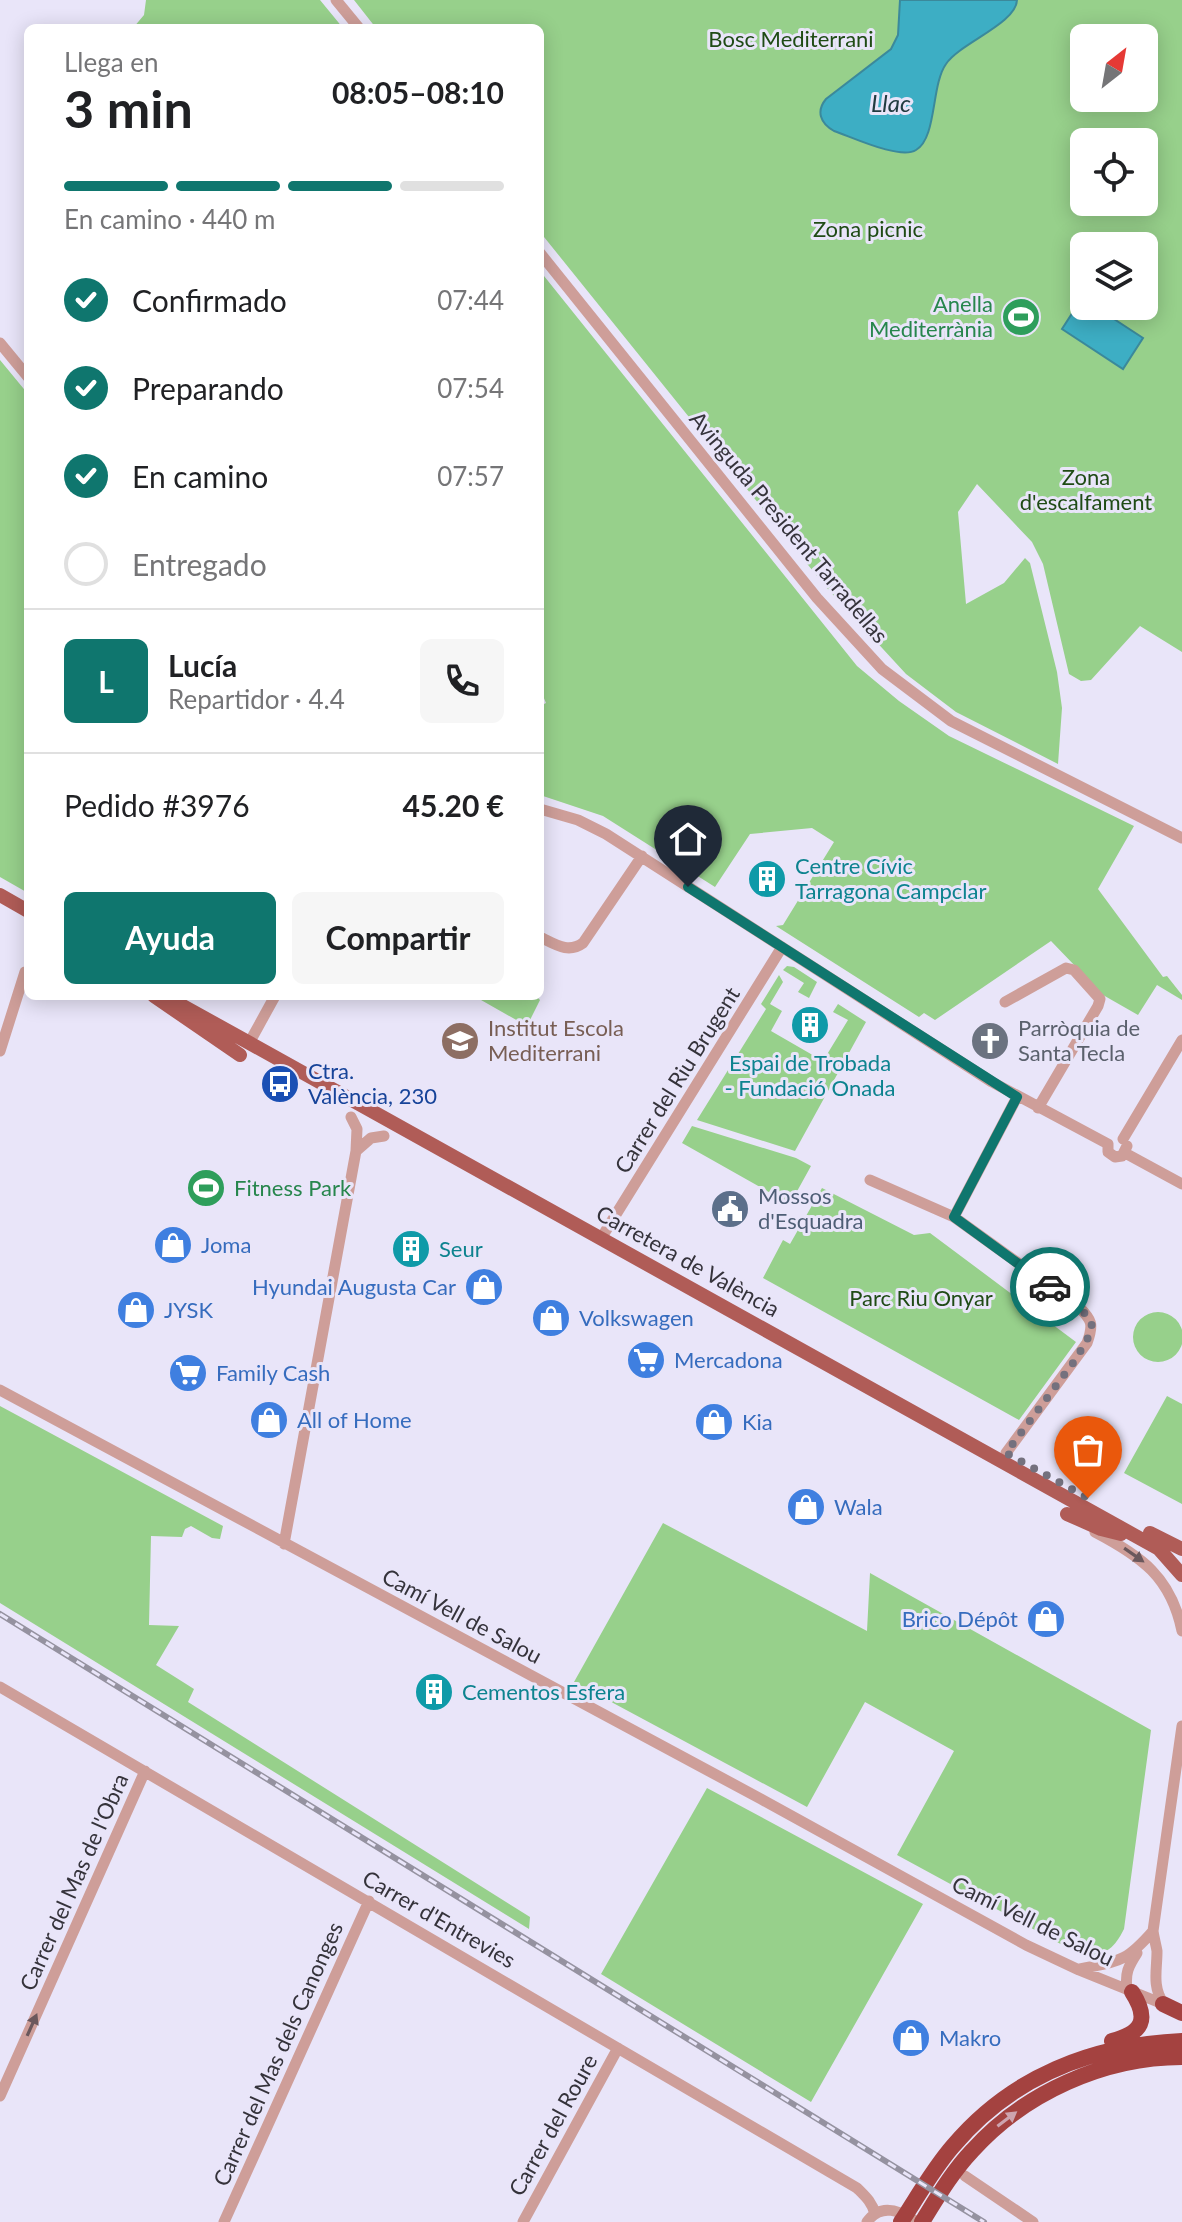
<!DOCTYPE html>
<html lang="es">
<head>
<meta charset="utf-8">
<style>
  body { margin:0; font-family:Lato,sans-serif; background:#f6f6f6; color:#202124; height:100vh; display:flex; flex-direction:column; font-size:30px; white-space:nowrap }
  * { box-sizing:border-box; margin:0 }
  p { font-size:26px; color:#757577 }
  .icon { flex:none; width:44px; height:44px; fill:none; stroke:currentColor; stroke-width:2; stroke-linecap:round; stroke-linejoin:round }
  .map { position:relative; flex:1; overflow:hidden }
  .panel { position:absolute; left:24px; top:24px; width:520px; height:976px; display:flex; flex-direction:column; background:#fff; border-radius:12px; box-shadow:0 4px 20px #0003 }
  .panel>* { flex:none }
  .needle { width:52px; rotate:31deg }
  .controls { position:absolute; left:1070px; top:24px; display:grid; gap:16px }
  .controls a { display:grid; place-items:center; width:88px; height:88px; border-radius:12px; background:#fff; box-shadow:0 4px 20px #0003; font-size:40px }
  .pin { position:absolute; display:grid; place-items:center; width:68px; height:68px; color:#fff; margin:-82px -34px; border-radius:50% 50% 50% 0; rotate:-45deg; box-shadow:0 0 8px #0007 }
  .pin .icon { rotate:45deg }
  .courier { position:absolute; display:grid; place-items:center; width:80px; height:80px; margin:-40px; border:6px solid #0f766e; border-radius:50%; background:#fff; color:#222; box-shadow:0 2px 10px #0007 }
  .head em { font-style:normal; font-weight:700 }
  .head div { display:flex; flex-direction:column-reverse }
  .head { display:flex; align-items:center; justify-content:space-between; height:136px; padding:0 40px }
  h1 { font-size:52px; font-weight:700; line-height:60px }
  .bar { display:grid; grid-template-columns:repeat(4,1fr); gap:12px 8px; align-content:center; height:96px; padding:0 40px }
  .bar i { height:10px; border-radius:6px; background:#e0e0e0 }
  .bar .current { background:#0f766e }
  .bar p { grid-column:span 4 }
  .line { display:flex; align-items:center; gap:20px; padding:0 40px; border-top:2px solid #e0e0e0 }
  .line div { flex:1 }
  .round { display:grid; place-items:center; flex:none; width:84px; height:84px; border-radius:12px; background:#f6f6f6 }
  ol { padding:0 40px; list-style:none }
  li { display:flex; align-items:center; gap:24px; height:88px }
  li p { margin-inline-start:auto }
  li .icon { padding:8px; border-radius:50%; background:#0f766e; color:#fff; stroke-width:4 }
  li:last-child { color:#757577 }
  li i { width:44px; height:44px; border:4px solid #e0e0e0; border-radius:50% }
  .primary-button { display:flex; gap:16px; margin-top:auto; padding:16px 40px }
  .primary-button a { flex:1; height:92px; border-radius:12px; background:#0f766e; color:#fff; font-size:32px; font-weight:700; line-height:92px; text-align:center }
  .primary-button a+a { background:#f6f6f6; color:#202124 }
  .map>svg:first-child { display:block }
  .green { fill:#97d08b; fill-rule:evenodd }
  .water { fill:#3daec4; stroke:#3b899b; stroke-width:2 }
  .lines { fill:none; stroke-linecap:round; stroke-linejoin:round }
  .minor { stroke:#ce9e99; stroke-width:11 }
  .major { stroke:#b05c57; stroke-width:14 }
  .highway { stroke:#a44240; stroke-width:16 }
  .rail-casing { stroke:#9592a0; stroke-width:6 }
  .rail { stroke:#e9e5f9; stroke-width:3; stroke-dasharray:9; stroke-linecap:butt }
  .oneway { fill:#6b585c }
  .oneway2 { fill:#cda4af }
  .done { stroke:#74717e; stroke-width:8; stroke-dasharray:0 14.4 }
  .route { stroke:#0f766e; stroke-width:10 }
  .labels { text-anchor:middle; stroke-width:6; stroke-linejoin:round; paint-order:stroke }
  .park-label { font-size:22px; fill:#1f4b15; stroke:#e9e5f9 }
  .leisure-label { font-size:22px; fill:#27864d; stroke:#e9e5f9; text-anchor:end }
  .street-label { font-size:22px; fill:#35333b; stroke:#e9e5f9 }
  .culture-label { font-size:22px; fill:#0d838f; stroke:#e9e5f9; text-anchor:start }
  .education-label { font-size:22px; fill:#785e54; stroke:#e9e5f9; text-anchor:start }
  .worship-label { font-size:22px; fill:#5b616d; stroke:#e9e5f9; text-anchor:start }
  .transit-label { font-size:22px; fill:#164399; stroke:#e9e5f9; text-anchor:start }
  .service-label { font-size:22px; fill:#4e5e75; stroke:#e9e5f9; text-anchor:start }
  .shop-label { font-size:22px; fill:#366cbe; stroke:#e9e5f9; text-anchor:start }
  .water-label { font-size:24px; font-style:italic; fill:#223b40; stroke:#e9e5f9 }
</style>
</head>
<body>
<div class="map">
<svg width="1182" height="2222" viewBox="0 0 1182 2222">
  <rect width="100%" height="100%" fill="#e9e5f9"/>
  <path class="green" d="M146,0H320L343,28H133L144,15Z
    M354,0H1182V652L1140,626L1091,680L1081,681L1069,674L1043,564L1032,542L977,484L958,512L966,604L1004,583L1025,558L1030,563L1057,672L1062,708L1058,764L956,712L906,674L825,586L540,232V28H376ZM1084,38H1144V98H1084ZM1084,142H1144V202H1084ZM1084,246H1144V306H1084Z
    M540,271L857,666L899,701L949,736L1134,826L1098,889L1163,977L1167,976L1182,995V1000L1157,985L1138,1015L1103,995L1051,941L935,1020L924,1013L919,1017L776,926L783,925L834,842L812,828L750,834L715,887L603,816L540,795V706L546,703L540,689Z
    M0,360L28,394V893L0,877Z
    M787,966L794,967L817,982L809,998L798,992L804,983L783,970Z
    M779,975L783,982L770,1004L782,1011L771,1031L823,1061L848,1020L833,1012L838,1004L866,1022L795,1151L697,1120L766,1009L761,1004Z
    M474,996H536L540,1000L527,1026Z
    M692,1126L796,1158L811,1166L790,1204L682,1143Z
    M822,1188L914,1235L930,1233L1076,1342L1019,1420L763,1278L783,1240L790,1244Z
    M1133 1337a25 25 0 1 1 50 0a25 25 0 1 1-50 0Z
    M1167,1396L1182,1404V1504L1124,1473Z
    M0,1406L223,1526L220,1539L212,1538L191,1526L185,1529L182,1537L151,1536L149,1625L179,1626L156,1665L194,1689L188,1702L530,1917L529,1929L0,1603Z
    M663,1523L867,1631L870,1573L1151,1730L1124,1929C1113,1951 1103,1957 1079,1954L897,1855L954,1751L865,1702L807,1807L574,1682Z
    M707,1788L923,1904L811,2102L601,1974Z"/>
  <path class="water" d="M900,0H1017C1016,24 960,43 946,64C931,85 937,138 916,150C900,160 852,137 834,131C820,123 816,111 826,99L891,49L898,35Z
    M1082,298L1084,306H1094L1143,338L1123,369L1062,329Z"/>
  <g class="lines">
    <path class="minor" d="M336,0L359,28
      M540,253L817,598L882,669L951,721L1182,838
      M0,343L28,377
      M540,809L578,820L606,834L992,1082L1108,1144
      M540,937C555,944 568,954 583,943L642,856
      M1005,1002L1066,968L1074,970L1100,999L1098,1006L1038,1108
      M253,1036L275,996
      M0,1051L25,972
      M351,1117L357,1129L356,1151L371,1138L384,1136
      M1123,1139L1182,1040
      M1108,1144V1152L1115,1157L1122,1156L1127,1146
      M1125,1153L1182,1184
      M870,1180L954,1217L1078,1306C1092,1320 1094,1324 1087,1343L1006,1453
      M954,1217L1017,1097
      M605,1232L782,947
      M0,1390L761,1799L1026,1945L1079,1970L1163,2004
      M1095,1532C1141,1556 1171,1577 1182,1631
      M284,1544L356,1151
      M0,1687L857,2188C865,2196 872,2202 875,2214
      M1080,1969C1119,1961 1125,1963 1153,1931
      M1127,1989C1125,1973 1128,1967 1137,1953
      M1163,2003C1152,1985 1157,1971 1157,1951C1156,1945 1154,1938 1153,1931L1182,1726
      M0,2096L145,1771
      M965,2176L1033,2222
      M224,2222L369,1901
      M523,2222L618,2048
      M867,2222C881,2202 901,2211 917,2222"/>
    <path class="major" d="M0,895L28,911
      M154,996L240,1055
      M165,996L1159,1549L1182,1575
      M1067,1514L1101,1529L1121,1534
      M1150,1533L1182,1549"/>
    <path class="highway" d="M1163,2004L1182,2013
      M1112,2041C1142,2033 1150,2020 1132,1992
      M901,2222C918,2196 933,2169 953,2146C1012,2076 1093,2045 1182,2041
      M922,2222C937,2198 952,2172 972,2151C1024,2093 1104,2057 1182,2057"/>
    <g class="rail-casing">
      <path id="rail" d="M0,1614L984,2222"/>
    </g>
    <use href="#rail" class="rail"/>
  </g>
  <defs><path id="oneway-solid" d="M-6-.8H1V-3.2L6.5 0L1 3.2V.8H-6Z" transform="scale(2)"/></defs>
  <g class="oneway">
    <use href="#oneway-solid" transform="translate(1134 1555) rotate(35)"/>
    <use href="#oneway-solid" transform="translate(32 2025) rotate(-66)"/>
  </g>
  <use class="oneway2" href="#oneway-solid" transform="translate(1007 2119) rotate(-37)"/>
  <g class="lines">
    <path class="done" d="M1050,1287L1078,1306L1089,1318L1092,1326L1089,1336L1076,1359L1006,1453L1088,1498"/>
    <path class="route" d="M688,887L1017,1097L954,1217L1050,1287"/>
  </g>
  <defs>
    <g id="stadium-disc" transform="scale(2)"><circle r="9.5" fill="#2e9e5b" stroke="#e9e5f9"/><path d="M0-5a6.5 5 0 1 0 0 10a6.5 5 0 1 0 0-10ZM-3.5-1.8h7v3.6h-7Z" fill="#fff"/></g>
    <g id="building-disc" transform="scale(2)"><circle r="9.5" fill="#0f9aa8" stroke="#e9e5f9"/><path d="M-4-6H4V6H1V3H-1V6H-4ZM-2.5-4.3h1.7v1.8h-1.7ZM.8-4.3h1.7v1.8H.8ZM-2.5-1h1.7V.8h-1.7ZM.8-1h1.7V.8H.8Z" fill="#fff"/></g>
    <g id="school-disc" transform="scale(2)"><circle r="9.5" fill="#8d6e63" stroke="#e9e5f9"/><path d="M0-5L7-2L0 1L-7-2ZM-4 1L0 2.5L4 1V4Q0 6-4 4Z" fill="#fff"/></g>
    <g id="church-disc" transform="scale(2)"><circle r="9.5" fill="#6b7280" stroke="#e9e5f9"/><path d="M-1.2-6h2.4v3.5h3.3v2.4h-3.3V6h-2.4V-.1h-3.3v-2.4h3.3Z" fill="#fff"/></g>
    <g id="bus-disc" transform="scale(2)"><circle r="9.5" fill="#1a4fb4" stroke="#e9e5f9"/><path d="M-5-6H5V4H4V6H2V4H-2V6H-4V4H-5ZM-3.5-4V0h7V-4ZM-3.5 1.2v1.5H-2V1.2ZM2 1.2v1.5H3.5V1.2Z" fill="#fff"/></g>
    <g id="civic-disc" transform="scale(2)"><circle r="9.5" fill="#5c6f8a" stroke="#e9e5f9"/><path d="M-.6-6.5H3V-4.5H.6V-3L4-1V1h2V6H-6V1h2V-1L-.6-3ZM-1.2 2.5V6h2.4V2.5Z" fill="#fff"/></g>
    <g id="shop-disc" transform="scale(2)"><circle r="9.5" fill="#3f7fe0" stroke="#e9e5f9"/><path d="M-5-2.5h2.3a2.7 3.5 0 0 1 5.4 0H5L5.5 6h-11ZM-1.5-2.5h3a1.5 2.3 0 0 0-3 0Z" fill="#fff"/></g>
    <g id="supermarket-disc" transform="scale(2)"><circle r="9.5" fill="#3f7fe0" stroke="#e9e5f9"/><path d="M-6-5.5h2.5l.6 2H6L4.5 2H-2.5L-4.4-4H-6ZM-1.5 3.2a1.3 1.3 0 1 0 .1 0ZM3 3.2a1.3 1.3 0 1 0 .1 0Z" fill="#fff"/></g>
  </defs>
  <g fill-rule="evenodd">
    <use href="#stadium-disc" x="1021" y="317"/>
    <use href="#building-disc" x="767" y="879"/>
    <use href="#building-disc" x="810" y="1025"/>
    <use href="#school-disc" x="460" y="1041"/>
    <use href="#church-disc" x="990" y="1041"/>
    <use href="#bus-disc" x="280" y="1084"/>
    <use href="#stadium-disc" x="206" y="1188"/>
    <use href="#civic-disc" x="730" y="1209"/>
    <use href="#shop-disc" x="173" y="1245"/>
    <use href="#building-disc" x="411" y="1249"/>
    <use href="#shop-disc" x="484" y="1287"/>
    <use href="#shop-disc" x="136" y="1310"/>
    <use href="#shop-disc" x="551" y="1318"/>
    <use href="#supermarket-disc" x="646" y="1360"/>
    <use href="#supermarket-disc" x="188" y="1373"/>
    <use href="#shop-disc" x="269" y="1420"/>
    <use href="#shop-disc" x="714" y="1422"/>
    <use href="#shop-disc" x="806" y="1507"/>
    <use href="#shop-disc" x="1046" y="1619"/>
    <use href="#building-disc" x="434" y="1692"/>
    <use href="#shop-disc" x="911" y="2038"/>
  </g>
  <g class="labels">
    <g class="park-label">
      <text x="791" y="47">Bosc Mediterrani</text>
      <text x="868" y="237">Zona picnic</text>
      <text x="1086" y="485">Zona<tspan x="1086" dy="25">d'escalfament</tspan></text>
      <text x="921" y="1306">Parc Riu Onyar</text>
    </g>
    <g class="leisure-label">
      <text x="993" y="312">Anella<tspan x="993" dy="25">Mediterrània</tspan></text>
      <text x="234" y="1196" text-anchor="start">Fitness Park</text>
    </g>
    <g class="street-label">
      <text transform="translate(789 527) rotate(50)" y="8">Avinguda President Tarradellas</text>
      <text transform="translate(677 1080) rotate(-58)" y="8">Carrer del Riu Brugent</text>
      <text transform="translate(688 1261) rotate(29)" y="8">Carretera de València</text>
      <text transform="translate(462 1616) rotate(28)" y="8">Camí Vell de Salou</text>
      <text transform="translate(74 1882) rotate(-66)" y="8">Carrer del Mas de l'Obra</text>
      <text transform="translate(439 1919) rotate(30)" y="8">Carrer d'Entrevies</text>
      <text transform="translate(1033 1921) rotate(26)" y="8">Camí Vell de Salou</text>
      <text transform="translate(278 2054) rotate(-66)" y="8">Carrer del Mas dels Canonges</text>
      <text transform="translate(553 2125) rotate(-61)" y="8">Carrer del Roure</text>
    </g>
    <g class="culture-label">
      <text x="795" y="874">Centre Cívic<tspan x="795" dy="25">Tarragona Campclar</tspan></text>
      <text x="810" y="1071" text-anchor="middle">Espai de Trobada<tspan x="810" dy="25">- Fundació Onada</tspan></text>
      <text x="439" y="1257">Seur</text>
      <text x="462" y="1700">Cementos Esfera</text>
    </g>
    <g class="education-label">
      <text x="488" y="1036">Institut Escola<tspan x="488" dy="25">Mediterrani</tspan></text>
    </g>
    <g class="worship-label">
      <text x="1018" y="1036">Parròquia de<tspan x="1018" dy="25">Santa Tecla</tspan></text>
    </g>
    <g class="transit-label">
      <text x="308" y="1079">Ctra.<tspan x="308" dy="25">València, 230</tspan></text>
    </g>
    <g class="service-label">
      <text x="758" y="1204">Mossos<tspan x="758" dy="25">d'Esquadra</tspan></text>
    </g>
    <g class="shop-label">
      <text x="201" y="1253">Joma</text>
      <text x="456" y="1295" text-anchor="end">Hyundai Augusta Car</text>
      <text x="164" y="1318">JYSK</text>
      <text x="579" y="1326">Volkswagen</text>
      <text x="674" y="1368">Mercadona</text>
      <text x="216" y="1381">Family Cash</text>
      <text x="297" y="1428">All of Home</text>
      <text x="742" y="1430">Kia</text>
      <text x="834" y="1515">Wala</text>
      <text x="1018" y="1627" text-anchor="end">Brico Dépôt</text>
      <text x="939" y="2046">Makro</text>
    </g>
    <g class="water-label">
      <text x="891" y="112">Llac</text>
    </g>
  </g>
</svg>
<div class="controls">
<a><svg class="needle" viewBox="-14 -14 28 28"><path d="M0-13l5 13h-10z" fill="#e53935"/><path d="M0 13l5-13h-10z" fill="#757577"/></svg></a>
<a><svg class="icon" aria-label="locate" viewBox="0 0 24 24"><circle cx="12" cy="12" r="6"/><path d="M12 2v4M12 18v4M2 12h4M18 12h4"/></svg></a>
<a><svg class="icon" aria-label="layers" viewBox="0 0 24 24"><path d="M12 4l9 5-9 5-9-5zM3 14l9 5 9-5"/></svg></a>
</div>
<div class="pin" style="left:1088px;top:1498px;background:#ea580c"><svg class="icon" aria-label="bag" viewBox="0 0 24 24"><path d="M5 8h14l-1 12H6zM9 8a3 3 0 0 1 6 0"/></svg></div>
<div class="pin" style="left:688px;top:887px;background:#1f2937"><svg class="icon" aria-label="home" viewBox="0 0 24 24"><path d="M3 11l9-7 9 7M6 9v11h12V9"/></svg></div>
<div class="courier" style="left:1050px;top:1287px"><svg class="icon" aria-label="car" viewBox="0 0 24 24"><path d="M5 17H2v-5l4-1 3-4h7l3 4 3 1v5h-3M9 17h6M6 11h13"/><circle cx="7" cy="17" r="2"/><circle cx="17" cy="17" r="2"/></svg></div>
<section class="panel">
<div class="head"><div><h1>3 min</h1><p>Llega en</p></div><em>08:05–08:10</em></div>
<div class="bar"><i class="current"></i><i class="current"></i><i class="current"></i><i></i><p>En camino · 440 m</p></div>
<ol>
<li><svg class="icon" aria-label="check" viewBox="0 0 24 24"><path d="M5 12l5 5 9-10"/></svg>Confirmado<p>07:44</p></li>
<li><svg class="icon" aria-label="check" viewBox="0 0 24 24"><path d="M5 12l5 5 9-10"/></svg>Preparando<p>07:54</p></li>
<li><svg class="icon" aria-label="check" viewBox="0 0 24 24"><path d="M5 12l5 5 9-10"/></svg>En camino<p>07:57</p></li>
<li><i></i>Entregado</li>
</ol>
<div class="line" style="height:144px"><b class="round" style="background:#0f766e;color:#fff">L</b><div><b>Lucía</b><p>Repartidor · 4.4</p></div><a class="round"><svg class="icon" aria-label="phone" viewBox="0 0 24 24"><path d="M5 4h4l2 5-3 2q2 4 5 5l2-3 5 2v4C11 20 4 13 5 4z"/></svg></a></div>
<div class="line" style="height:104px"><div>Pedido #3976</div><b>45.20 €</b></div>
<div class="primary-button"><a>Ayuda</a><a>Compartir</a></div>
</section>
</div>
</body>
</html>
